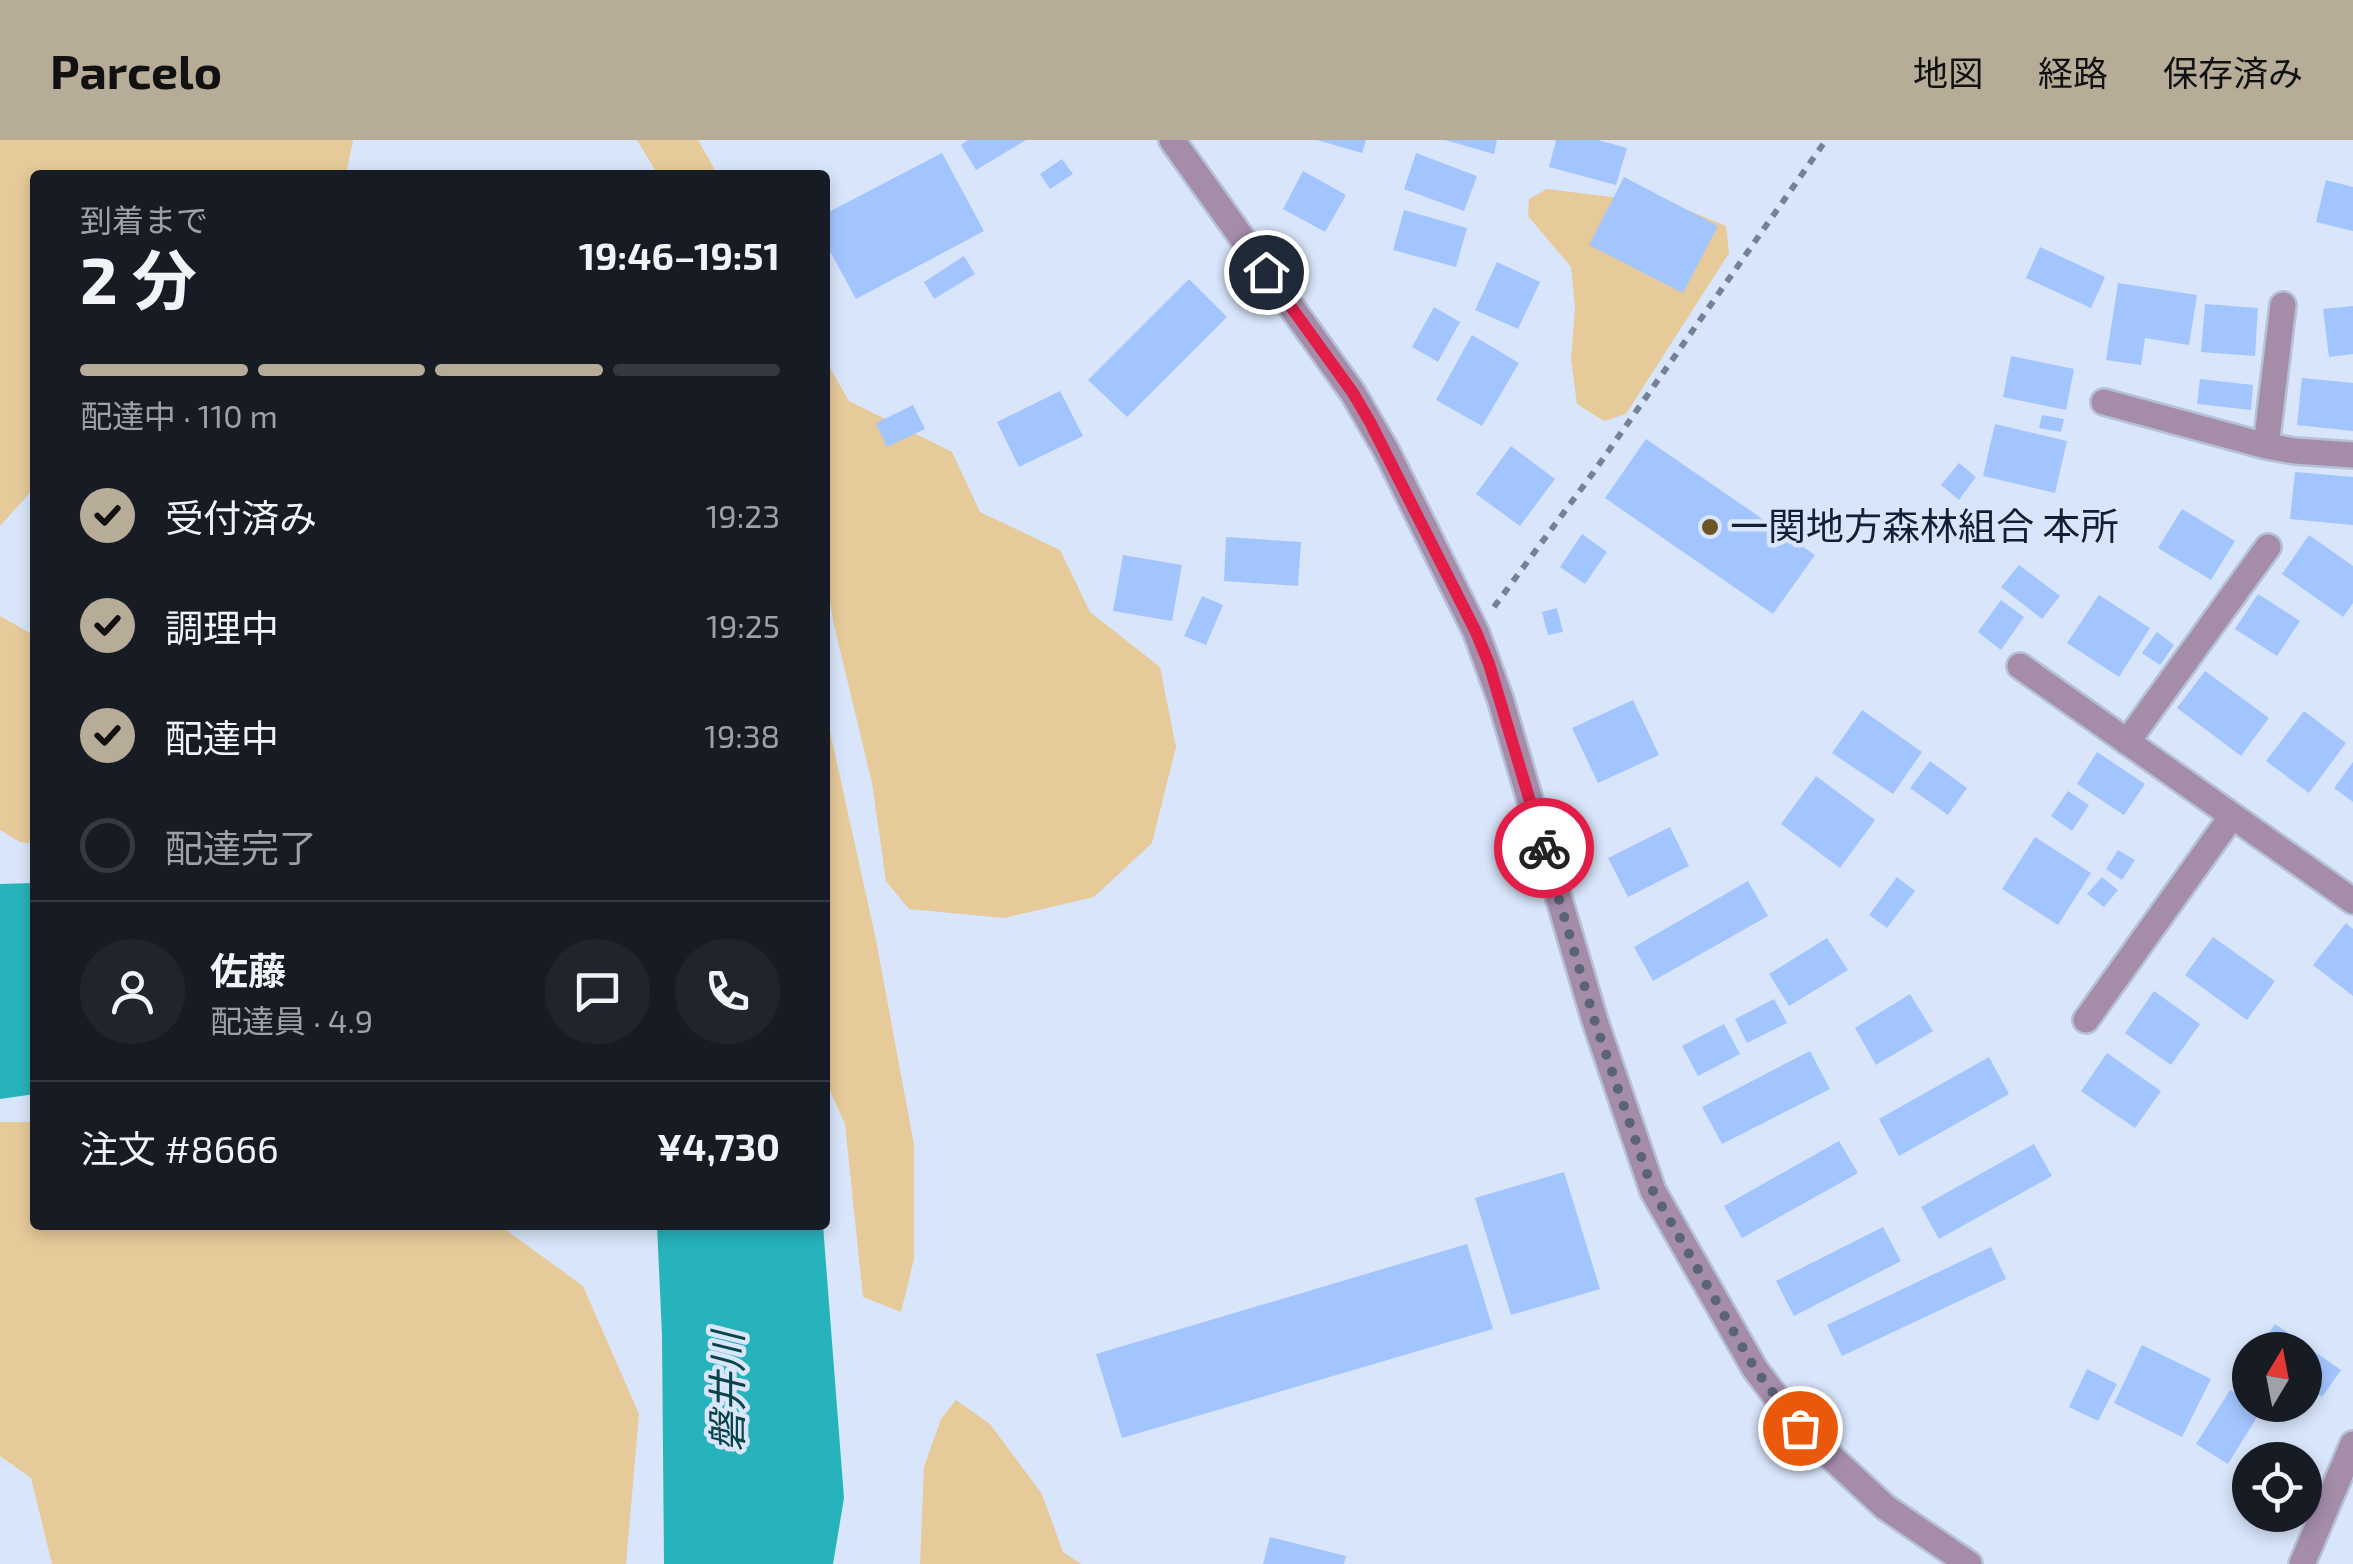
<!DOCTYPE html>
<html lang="ja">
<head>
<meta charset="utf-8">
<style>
  body { margin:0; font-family:"Exo 2","Noto Sans JP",sans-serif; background:#20242c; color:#f1f3f6; height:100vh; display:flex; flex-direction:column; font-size:38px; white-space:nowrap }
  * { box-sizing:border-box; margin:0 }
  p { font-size:32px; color:#9ea1a6 }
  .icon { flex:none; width:55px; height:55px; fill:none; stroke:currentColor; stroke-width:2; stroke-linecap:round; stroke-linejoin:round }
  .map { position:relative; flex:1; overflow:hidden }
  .panel { position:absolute; left:30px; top:30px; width:800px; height:1060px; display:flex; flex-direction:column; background:#171b24; border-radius:10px; box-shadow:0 5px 15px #0003 }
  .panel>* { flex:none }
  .needle { width:65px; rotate:10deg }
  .buttons { position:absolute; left:2232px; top:1192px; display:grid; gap:20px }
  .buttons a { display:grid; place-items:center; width:90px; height:90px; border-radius:50%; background:#171b24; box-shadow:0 5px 15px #0003; font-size:50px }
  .pin { position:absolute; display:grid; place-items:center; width:85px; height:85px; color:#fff; margin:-42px; border:5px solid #fff; border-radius:50%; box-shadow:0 2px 10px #0007 }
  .courier { position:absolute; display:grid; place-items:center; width:100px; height:100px; margin:-50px; border:8px solid #e11d48; border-radius:50%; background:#fff; color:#222; box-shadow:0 2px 12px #0007 }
  .overview em { font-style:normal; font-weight:700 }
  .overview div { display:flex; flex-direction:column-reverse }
  .overview { display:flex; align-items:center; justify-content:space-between; height:170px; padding:0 50px }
  h1 { font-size:65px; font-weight:700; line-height:75px }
  .bar { display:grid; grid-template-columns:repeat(4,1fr); gap:15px 10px; align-content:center; height:120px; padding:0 50px }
  .bar i { height:12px; border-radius:8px; background:#363941 }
  .bar .selected { background:#b6ac98 }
  .bar p { grid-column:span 4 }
  .line { display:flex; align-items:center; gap:25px; padding:0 50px; border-top:2px solid #363941 }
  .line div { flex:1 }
  .round { display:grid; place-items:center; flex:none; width:105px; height:105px; border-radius:52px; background:#20242c }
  ol { padding:0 50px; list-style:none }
  li { display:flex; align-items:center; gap:30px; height:110px }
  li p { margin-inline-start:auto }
  li .icon { padding:10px; border-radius:50%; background:#b6ac98; color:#111; stroke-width:4 }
  li:last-child { color:#9ea1a6 }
  li i { width:55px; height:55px; border:5px solid #363941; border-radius:50% }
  header { display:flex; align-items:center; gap:60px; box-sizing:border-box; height:140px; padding:0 50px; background:#b6ac98; color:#111 }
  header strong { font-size:48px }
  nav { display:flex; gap:55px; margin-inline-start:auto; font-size:35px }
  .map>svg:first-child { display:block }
  .green { fill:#e6ca9a }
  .water { fill:#27b3bb }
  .building { fill:#a3c5ff }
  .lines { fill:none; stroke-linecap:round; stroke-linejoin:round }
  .minor-casing { stroke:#b5c1d6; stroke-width:30 }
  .path { stroke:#758194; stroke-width:6; stroke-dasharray:8 8; stroke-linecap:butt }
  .minor { stroke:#a58daa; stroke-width:25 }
  .done { stroke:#596478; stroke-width:10; stroke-dasharray:0 18 }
  .route { stroke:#e11d48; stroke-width:12 }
  .poi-dot { fill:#6e5526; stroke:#d8e5fa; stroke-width:4 }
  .labels { text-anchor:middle; stroke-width:9; stroke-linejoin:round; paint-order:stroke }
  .poi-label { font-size:38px; fill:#141f32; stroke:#d8e5fa; text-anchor:start }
  .water-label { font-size:40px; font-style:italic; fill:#084448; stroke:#d8e5fa }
</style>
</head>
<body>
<header>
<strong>Parcelo</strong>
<nav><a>地図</a><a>経路</a><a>保存済み</a></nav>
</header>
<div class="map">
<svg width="2353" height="1424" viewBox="0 0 2353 1424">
  <rect width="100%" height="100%" fill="#d8e5fa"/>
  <path class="green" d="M0,0H353L346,35H35V347L0,386Z
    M637,0H698L714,28L715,35H658Z
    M1547,49L1675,65L1726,86L1729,113L1626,274L1604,281L1577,264L1571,220L1575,167L1571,127L1528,76L1529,59Z
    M825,219L849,261L952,312L980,372L1060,410L1090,472L1160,527L1176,607L1152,703L1094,757L1004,778L909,769L886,741L872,643L834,485L825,433Z
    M0,476L35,496V704L20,702L0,690Z
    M825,569L876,800L914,1005V1119L901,1172L863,1157L845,984L825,940Z
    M0,982H35V1085H499L583,1146L639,1274L626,1424H52L31,1338L0,1316Z
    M956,1260L990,1284L1042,1354L1063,1412L1081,1424H920L924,1327L941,1279Z"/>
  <path class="water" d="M35,743V954L0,959V744Z
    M657,1085H823L844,1358L833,1424H664L662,1195Z"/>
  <path class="building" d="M968,0H1026L976,30L961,5Z
    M1317,0H1366L1362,13Z
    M1445,0H1497L1494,14Z
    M1556,0H1598L1627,8L1616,45L1549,27Z
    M942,13L984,91L856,159L825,102V74Z
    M1416,13L1477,36L1464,71L1404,49Z
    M1062,19L1073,34L1050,49L1040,34Z
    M1303,31L1346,55L1325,92L1283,69Z
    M1624,37L1718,86L1683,153L1589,105Z
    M2326,40L2353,47V91L2316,82Z
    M1404,70L1467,88L1456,127L1393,110Z
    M2040,107L2105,137L2091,168L2026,138Z
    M964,116L975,134L934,159L924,142Z
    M1497,122L1540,142L1518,189L1475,170Z
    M1189,139L1227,177L1127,277L1088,240Z
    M2118,143L2197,155L2189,205L2145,198L2141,225L2106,220Z
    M2205,164L2258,168L2255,216L2201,212Z
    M2353,166V214L2329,217L2323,169Z
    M1434,167L1460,182L1438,222L1412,207Z
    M1472,195L1519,223L1482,286L1436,260Z
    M2011,216L2074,229L2066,270L2003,257Z
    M2302,238L2353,243V291L2297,285Z
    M2200,239L2253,245L2251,270L2197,264Z
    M1060,251L1083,296L1019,327L997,282Z
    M913,265L925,289L887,307L876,283Z
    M2042,275L2064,279L2061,292L2039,288Z
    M1995,284L2067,301L2055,353L1983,336Z
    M1646,299L1815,415L1773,474L1605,358Z
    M1511,306L1555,339L1520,386L1476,354Z
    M1959,323L1976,337L1959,360L1941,345Z
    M2295,332L2353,337V385L2290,379Z
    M2182,369L2235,401L2211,440L2158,408Z
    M1582,394L1607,412L1585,444L1560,427Z
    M2309,395L2353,426V463L2343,477L2282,434Z
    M1226,397L1301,402L1298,446L1224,441Z
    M1123,415L1182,425L1172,481L1113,471Z
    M2019,425L2060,456L2042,479L2001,447Z
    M2258,454L2300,481L2277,516L2235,489Z
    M2099,455L2150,488L2119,537L2067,503Z
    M1202,456L1223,465L1206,505L1184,496Z
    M2001,460L2024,477L2001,510L1978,492Z
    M1557,468L1563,492L1548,495L1542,472Z
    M2157,492L2174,505L2160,525L2142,513Z
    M2205,531L2269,578L2241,616L2177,568Z
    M1633,560L1659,615L1598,643L1572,588Z
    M1862,570L1922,612L1893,654L1832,613Z
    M2304,571L2346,603L2309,653L2266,621Z
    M2097,612L2145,644L2124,675L2077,644Z
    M1930,621L1967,648L1948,675L1910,648Z
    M2353,622V662L2334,648Z
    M1816,636L1875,680L1840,728L1781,684Z
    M2068,651L2089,665L2072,691L2051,676Z
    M1670,687L1689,726L1628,757L1608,718Z
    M2035,697L2091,733L2058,785L2002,749Z
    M2118,710L2135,720L2122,740L2106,729Z
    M1897,737L1915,751L1887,788L1869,775Z
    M2102,737L2118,750L2104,767L2087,754Z
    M1748,741L1768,776L1653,841L1634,807Z
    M2346,783L2353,789V856L2313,825Z
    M2213,797L2275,841L2247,880L2185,835Z
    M1827,798L1848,830L1789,866L1769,834Z
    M2154,851L2200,884L2171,925L2125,893Z
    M1910,854L1933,891L1876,925L1855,888Z
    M1774,859L1787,883L1747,903L1735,879Z
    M1724,884L1740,914L1698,936L1682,906Z
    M1810,911L1830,949L1722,1004L1702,967Z
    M2107,913L2161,951L2135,988L2081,951Z
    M1989,917L2009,954L1899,1016L1879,979Z
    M1839,1001L1858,1033L1742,1098L1724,1066Z
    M2034,1004L2052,1036L1939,1099L1921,1067Z
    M1564,1032L1600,1149L1511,1175L1475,1058Z
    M1883,1087L1901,1121L1794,1176L1776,1141Z
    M1467,1104L1493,1189L1122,1298L1096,1214Z
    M1991,1107L2006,1139L1842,1216L1827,1185Z
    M2275,1184L2341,1230L2322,1257L2305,1245V1210H2257Z
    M2142,1205L2211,1239L2182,1297L2114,1263Z
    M2087,1229L2117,1244L2098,1281L2069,1267Z
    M2230,1250L2250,1262V1265L2262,1269L2228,1324L2196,1304Z
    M1270,1397L1346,1416L1344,1424H1263Z"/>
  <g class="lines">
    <g class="minor-casing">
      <path id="minor" d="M1172,0L1353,253L1386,310L1476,492L1500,558L1595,881L1653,1051L1755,1229L1800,1288L1885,1367L1969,1424
        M2104,262L2266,306L2295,311L2353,315
        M2266,306L2283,165
        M2020,526L2353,761
        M2127,602L2268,407
        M2086,880L2232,676
        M2302,1424L2353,1304"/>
    </g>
    <path class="path" d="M1494,467L1593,333L1826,0"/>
    <use href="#minor" class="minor"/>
  </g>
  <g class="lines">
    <path class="done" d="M1544,708L1595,882L1653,1051L1755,1229L1800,1288"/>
    <path class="route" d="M1266,132L1353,253L1370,282L1476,492L1489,524L1544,708"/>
  </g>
  <circle class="poi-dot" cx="1710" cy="387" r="10"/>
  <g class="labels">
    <g class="poi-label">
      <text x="1730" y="400">一関地方森林組合 本所</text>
    </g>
    <g class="water-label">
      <text transform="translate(728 1252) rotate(-90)" y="14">磐井川</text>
    </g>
  </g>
</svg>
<div class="buttons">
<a><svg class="needle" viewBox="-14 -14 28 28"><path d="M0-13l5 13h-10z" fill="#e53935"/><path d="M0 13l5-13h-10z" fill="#9ea1a6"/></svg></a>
<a><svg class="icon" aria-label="locate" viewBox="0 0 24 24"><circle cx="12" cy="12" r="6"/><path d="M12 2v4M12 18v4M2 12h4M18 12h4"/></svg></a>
</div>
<div class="pin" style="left:1800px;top:1288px;background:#ea580c"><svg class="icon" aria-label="bag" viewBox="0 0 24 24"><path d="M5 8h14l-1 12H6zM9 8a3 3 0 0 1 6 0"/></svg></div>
<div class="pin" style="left:1266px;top:132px;background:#1f2937"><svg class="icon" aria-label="home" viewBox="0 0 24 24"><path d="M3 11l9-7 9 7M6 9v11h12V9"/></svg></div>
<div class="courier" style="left:1544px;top:708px"><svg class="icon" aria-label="bike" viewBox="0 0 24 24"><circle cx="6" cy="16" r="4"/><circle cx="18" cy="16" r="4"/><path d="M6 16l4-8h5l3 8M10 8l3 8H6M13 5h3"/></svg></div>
<section class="panel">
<div class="overview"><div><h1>2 分</h1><p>到着まで</p></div><em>19:46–19:51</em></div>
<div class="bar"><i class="selected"></i><i class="selected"></i><i class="selected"></i><i></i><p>配達中 · 110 m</p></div>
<ol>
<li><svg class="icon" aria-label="check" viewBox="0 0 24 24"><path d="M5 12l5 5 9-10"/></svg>受付済み<p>19:23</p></li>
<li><svg class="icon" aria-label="check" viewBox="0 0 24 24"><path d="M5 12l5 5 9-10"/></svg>調理中<p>19:25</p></li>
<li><svg class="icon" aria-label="check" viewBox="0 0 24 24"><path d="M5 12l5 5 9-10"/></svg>配達中<p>19:38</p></li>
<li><i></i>配達完了</li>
</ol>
<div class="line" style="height:180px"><a class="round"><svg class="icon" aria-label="person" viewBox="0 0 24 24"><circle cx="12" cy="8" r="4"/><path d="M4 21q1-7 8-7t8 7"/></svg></a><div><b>佐藤</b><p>配達員 · 4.9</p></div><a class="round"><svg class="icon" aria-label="chat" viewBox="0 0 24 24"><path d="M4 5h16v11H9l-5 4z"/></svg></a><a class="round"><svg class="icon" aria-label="phone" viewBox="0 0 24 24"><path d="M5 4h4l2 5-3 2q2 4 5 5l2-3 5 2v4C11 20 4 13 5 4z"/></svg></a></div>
<div class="line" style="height:130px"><div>注文 #8666</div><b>¥4,730</b></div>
</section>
</div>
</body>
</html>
